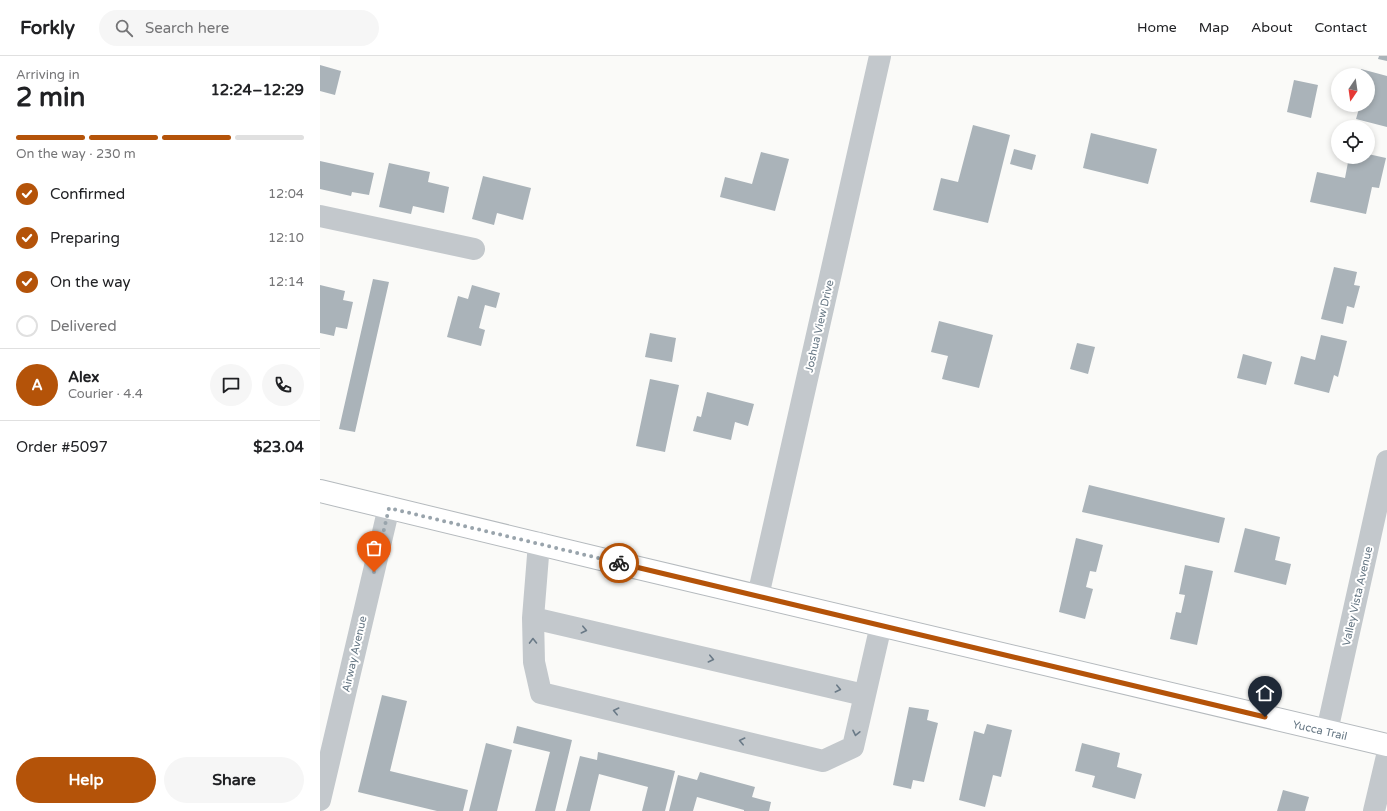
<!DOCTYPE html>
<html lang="en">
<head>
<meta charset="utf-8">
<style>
  body { margin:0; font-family:"Varela Round",sans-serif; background:#f6f6f6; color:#202124; height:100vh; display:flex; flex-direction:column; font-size:15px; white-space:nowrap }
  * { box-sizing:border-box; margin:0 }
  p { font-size:13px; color:#757577 }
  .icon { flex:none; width:22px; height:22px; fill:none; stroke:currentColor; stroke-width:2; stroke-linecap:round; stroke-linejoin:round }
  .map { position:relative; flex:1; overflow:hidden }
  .drawer { display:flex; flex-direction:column; background:#fff; width:320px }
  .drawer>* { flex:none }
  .needle { width:26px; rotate:193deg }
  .controls { position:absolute; left:1011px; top:12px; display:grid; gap:8px }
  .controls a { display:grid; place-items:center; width:44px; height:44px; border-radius:50%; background:#fff; box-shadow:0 2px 6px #0003; font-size:20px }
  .pin { position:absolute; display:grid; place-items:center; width:34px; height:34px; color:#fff; margin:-41px -17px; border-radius:50% 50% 50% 0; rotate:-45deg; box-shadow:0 0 4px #0007 }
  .pin .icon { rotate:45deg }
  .courier { position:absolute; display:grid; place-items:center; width:40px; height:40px; margin:-20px; border:3px solid #b45309; border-radius:50%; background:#fff; color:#222; box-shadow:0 1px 5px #0007 }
  .headline em { font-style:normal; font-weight:700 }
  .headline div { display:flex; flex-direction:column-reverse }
  .headline { display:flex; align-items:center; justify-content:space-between; height:68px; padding:0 16px }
  h1 { font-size:26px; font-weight:700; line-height:30px }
  .bar { display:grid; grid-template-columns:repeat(4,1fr); gap:6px 4px; align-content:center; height:48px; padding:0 16px }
  .bar i { height:5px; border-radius:3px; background:#e0e0e0 }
  .bar .selected { background:#b45309 }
  .bar p { grid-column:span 4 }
  .line { display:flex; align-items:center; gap:10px; padding:0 16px; border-top:1px solid #e0e0e0 }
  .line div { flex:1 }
  .round { display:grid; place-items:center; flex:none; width:42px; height:42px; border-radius:21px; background:#f6f6f6 }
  ol { padding:0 16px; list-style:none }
  li { display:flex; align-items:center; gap:12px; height:44px }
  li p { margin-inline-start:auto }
  li .icon { padding:4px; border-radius:50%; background:#b45309; color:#fff; stroke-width:4 }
  li:last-child { color:#757577 }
  li i { width:22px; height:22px; border:2px solid #e0e0e0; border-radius:50% }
  .button { display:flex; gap:8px; margin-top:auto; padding:8px 16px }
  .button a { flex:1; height:46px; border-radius:24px; background:#b45309; color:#fff; font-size:16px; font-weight:700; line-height:46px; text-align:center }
  .button a+a { background:#f6f6f6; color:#202124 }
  header { display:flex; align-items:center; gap:24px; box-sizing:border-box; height:56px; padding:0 20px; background:#fff; border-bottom:1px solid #e0e0e0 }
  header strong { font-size:19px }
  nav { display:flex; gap:22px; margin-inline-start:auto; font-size:14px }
  .search { width:280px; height:36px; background:#f6f6f6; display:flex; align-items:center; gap:10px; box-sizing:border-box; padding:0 14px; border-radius:22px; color:#757577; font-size:15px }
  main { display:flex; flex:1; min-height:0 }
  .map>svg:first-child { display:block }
  .building { fill:#aab3b9 }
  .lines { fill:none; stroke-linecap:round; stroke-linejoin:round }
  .major-casing { stroke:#b5babe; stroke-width:24 }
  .minor { stroke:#c3c8cc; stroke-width:22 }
  .major { stroke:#fff; stroke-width:22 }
  .oneway { stroke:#6a7a87 }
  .done { stroke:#99a4ac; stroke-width:4; stroke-dasharray:0 7.2 }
  .route { stroke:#b45309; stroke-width:5 }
  .labels { text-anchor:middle; stroke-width:4; stroke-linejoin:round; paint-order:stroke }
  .street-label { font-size:11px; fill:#657683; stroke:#fff }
</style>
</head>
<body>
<header>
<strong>Forkly</strong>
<div class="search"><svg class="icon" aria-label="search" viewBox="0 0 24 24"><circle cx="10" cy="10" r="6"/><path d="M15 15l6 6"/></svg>Search here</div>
<nav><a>Home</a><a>Map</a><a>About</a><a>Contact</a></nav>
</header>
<main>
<section class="drawer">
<div class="headline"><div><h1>2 min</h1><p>Arriving in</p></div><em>12:24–12:29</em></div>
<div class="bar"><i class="selected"></i><i class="selected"></i><i class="selected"></i><i></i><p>On the way · 230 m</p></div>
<ol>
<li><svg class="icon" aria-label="check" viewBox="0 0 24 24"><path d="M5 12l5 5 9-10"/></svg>Confirmed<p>12:04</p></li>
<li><svg class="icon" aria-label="check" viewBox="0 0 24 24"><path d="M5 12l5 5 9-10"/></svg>Preparing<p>12:10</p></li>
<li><svg class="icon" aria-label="check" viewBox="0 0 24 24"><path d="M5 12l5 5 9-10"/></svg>On the way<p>12:14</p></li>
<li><i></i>Delivered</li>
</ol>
<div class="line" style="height:72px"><b class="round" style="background:#b45309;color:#fff">A</b><div><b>Alex</b><p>Courier · 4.4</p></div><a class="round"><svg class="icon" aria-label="chat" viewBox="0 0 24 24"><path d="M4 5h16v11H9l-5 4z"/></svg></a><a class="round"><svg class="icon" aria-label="phone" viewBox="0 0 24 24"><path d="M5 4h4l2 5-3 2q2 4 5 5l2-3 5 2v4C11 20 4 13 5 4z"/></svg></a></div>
<div class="line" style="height:52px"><div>Order #5097</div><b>$23.04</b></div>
<div class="button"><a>Help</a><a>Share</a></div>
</section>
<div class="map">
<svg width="1067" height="755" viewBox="0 0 1067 755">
  <rect width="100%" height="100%" fill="#fafaf8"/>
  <path class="building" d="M1059,0H1067V5L1058,3Z
    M0,9L21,15L15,39L0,35Z
    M1041,13L1067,20V71L1036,63L1040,49H1048V19H1040Z
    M974,24L998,29L991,62L967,56Z
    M653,69L690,79L668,167L613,154L621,122L638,126Z
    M771,77L837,93L828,128L763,112Z
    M694,93L716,99L712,114L690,108Z
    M441,96L469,103L455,155L400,141L405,121L432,128Z
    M1048,98L1066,102L1059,132L1052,131L1046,158L990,146L997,116L1025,122L1029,101H1048Z
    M0,105L54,117L49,139L32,136L31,140L0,133Z
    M69,107L110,116L108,126L129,131L124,157L93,150L91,158L59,151Z
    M163,120L211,132L203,164L177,157L174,169L152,163Z
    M1014,211L1037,216L1034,229L1040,230L1034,252L1027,250L1023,268L1001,263Z
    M53,223L69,226L35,376L19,373Z
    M0,229L25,235L23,244L33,246L27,273L16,271L14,280L0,277Z
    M152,229L180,237L176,252L165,249L159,272L165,274L161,290L127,281L138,240L148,243Z
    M619,265L673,279L659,332L622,323L628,300L611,296Z
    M330,277L356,282L352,306L325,301Z
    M1001,279L1027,285L1018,321L1014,319L1009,337L974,328L981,300L995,304Z
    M757,287L775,291L768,318L750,313Z
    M923,298L952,306L946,329L917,322Z
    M330,323L359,329L345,396L316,390Z
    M387,336L434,348L428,370L415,366L411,384L373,375L377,360L381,361Z
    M769,429L905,462L899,487L762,456Z
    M925,472L960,481L955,504L971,508L966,529L914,516Z
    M756,482L783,489L776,516L770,515L766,531L773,533L765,563L739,556Z
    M865,509L893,515L877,589L850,583L856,556L861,557L865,539L859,538Z
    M62,639L87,645L70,715L148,734L143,755H117L38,736Z
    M589,651L609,654L607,664L618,667L604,726L593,724L591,733L573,729Z
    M667,668L692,674L681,721L673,719L665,751L639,744L654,675L664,678Z
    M197,670L252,684L235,755H215L230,696L193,687Z
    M166,687L192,694L177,755H149Z
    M762,687L800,697L797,711L822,718L815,743L772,731L775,720L755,715Z
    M278,696L355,715L345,755H322L328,731L279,718L270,755H246L260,700L277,704Z
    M380,716L435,731L432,741L451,746L449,755H424V754L377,741L373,755H349L358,719L377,724Z
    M963,734L989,741L985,755H957Z"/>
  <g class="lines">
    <g class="major-casing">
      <path id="major" d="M0,435L310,510L1067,689"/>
    </g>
    <path class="minor" d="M0,160L154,193
      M219,487L213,562L214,606L221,637L503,705L533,691L561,569
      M438,540L560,0
      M213,562L544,639
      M1007,675L1067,405
      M0,744L69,451
      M1054,755L1067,700"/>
    <use href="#major" class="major"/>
  </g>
  <defs><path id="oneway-chevron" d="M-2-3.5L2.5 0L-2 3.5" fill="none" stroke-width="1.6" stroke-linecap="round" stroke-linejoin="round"/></defs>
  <g class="oneway">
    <use href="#oneway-chevron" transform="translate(264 574) rotate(13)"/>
    <use href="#oneway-chevron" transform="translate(213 585) rotate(-91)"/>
    <use href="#oneway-chevron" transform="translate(391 603) rotate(13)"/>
    <use href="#oneway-chevron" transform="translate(518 633) rotate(13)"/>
    <use href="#oneway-chevron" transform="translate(296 655) rotate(-167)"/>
    <use href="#oneway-chevron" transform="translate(536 677) rotate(102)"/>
    <use href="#oneway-chevron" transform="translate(422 685) rotate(-167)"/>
  </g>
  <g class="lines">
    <path class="done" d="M54,516L69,452L299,507"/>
    <path class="route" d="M299,507L945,661"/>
  </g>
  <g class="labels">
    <g class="street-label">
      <text transform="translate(499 270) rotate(-77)" y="4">Joshua View Drive</text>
      <text transform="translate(1037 540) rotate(-77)" y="4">Valley Vista Avenue</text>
      <text transform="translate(34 598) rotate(-77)" y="4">Airway Avenue</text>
      <text transform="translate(1000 674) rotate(13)" y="4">Yucca Trail</text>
    </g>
  </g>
</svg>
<div class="controls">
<a><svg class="needle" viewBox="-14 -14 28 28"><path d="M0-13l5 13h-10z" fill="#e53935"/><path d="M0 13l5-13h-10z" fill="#757577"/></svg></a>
<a><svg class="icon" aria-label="locate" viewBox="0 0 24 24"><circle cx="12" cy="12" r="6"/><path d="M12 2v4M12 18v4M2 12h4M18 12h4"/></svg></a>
</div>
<div class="pin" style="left:54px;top:516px;background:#ea580c"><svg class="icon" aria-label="bag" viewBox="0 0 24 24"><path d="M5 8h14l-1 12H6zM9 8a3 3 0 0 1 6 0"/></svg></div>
<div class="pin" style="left:945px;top:661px;background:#1f2937"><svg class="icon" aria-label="home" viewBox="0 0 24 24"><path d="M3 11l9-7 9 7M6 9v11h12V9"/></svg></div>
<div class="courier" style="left:299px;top:507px"><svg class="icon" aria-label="bike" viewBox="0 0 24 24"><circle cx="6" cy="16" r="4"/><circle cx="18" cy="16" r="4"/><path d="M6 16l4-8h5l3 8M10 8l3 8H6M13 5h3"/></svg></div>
</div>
</main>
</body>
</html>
